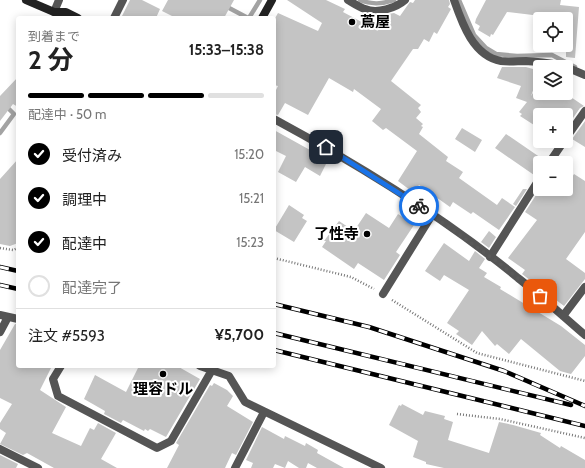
<!DOCTYPE html>
<html lang="ja">
<head>
<meta charset="utf-8">
<style>
  body { margin:0; font-family:Cabin,"Noto Sans JP",sans-serif; background:#f6f6f6; color:#222; height:100vh; display:flex; flex-direction:column; font-size:15px; white-space:nowrap }
  * { box-sizing:border-box; margin:0 }
  p { font-size:13px; color:#767676 }
  .icon { flex:none; width:22px; height:22px; fill:none; stroke:currentColor; stroke-width:2; stroke-linecap:round; stroke-linejoin:round }
  .map { position:relative; flex:1; overflow:hidden }
  .panel { position:absolute; left:16px; top:16px; width:260px; height:352px; display:flex; flex-direction:column; background:#fff; border-radius:4px; box-shadow:0 2px 10px #0003 }
  .panel>* { flex:none }
  .controls { position:absolute; left:533px; top:12px; display:grid; gap:8px }
  .controls a { display:grid; place-items:center; width:40px; height:40px; border-radius:4px; background:#fff; box-shadow:0 2px 10px #0003; font-size:20px }
  .pin { position:absolute; display:grid; place-items:center; width:34px; height:34px; color:#fff; margin:-17px; border-radius:8px; box-shadow:0 2px 6px #0006 }
  .courier { position:absolute; display:grid; place-items:center; width:40px; height:40px; margin:-20px; border:3px solid #1a73e8; border-radius:50%; background:#fff; color:#222; box-shadow:0 1px 5px #0007 }
  .head em { font-style:normal; font-weight:700 }
  .head div { display:flex; flex-direction:column-reverse }
  .head { display:flex; align-items:center; justify-content:space-between; height:68px; padding:0 12px }
  h1 { font-size:26px; font-weight:700; line-height:30px }
  .bar { display:grid; grid-template-columns:repeat(4,1fr); gap:6px 4px; align-content:center; height:48px; padding:0 12px }
  .bar i { height:5px; border-radius:3px; background:#e0e0e0 }
  .bar .on { background:#000 }
  .bar p { grid-column:span 4 }
  .line { display:flex; align-items:center; gap:10px; padding:0 12px; border-top:1px solid #e0e0e0 }
  .line div { flex:1 }
  ol { padding:0 12px; list-style:none }
  li { display:flex; align-items:center; gap:12px; height:44px }
  li p { margin-inline-start:auto }
  li .icon { padding:4px; border-radius:50%; background:#000; color:#fff; stroke-width:4 }
  li:last-child { color:#767676 }
  li i { width:22px; height:22px; border:2px solid #e0e0e0; border-radius:50% }
  .map>svg:first-child { display:block }
  .lines { fill:none; stroke-linecap:round; stroke-linejoin:round }
  .stream { stroke:#a3a3a3; stroke-width:4.5 }
  .building { fill:#c4c4c4 }
  .path { stroke:#777; stroke-width:2.5; stroke-dasharray:1 2; stroke-linecap:butt }
  .minor { stroke:#555; stroke-width:8 }
  .secondary { stroke:#222; stroke-width:8 }
  .rail-casing { stroke:#000; stroke-width:4.5 }
  .rail { stroke:#fff; stroke-width:3; stroke-dasharray:9; stroke-linecap:butt }
  .done { stroke:#595959; stroke-width:4; stroke-dasharray:0 7.2 }
  .route { stroke:#1a73e8; stroke-width:5 }
  .poi-dot { fill:#000; stroke:#fff; stroke-width:1.5 }
  .labels { text-anchor:middle; stroke-width:4; stroke-linejoin:round; paint-order:stroke }
  .poi-label { font-size:15px; font-weight:bold; fill:#000; stroke:#fff; text-anchor:start }
</style>
</head>
<body>
<div class="map">
<svg width="585" height="468" viewBox="0 0 585 468">
  <rect width="100%" height="100%" fill="#fff"/>
  <g class="lines">
    <path class="stream" d="M214,0L248,18
      M360,0C372,5 382,4 394,0
      M459,0L474,35L486,48L496,54L517,56L552,55L575,67
      M249,18L260,0
      M0,100L14,114L0,133"/>
  </g>
  <path class="building" d="M130,0H142L160,9L156,18H121Z
    M168,0H234L224,18H176L162,11Z
    M287,0H326L345,9L343,12L371,27L377,16L394,13L400,16L407,6L410,2L413,3L415,0H449L450,4L448,7L451,9L437,34L434,32L429,42L424,39L418,49H413L391,81L421,105L418,108L421,112L416,118L423,124L421,126L423,127L419,134L448,157L446,161L463,172L459,178L497,205L502,198L515,207L499,230L473,212L471,214L453,202L450,207L419,185L414,193L398,181L417,151L386,128L383,130L372,121L381,109L354,89L353,92L329,78L308,115L285,103L278,115L274,114V94L278,86L274,85V20L278,13L318,31L322,23Z
    M486,0H561L560,5L579,7L575,58L566,57V19L507,12L493,35L491,34L490,37L478,30L480,26L475,23L476,19Z
    M526,67L540,71L531,96L533,93H565L584,106L580,108L566,128V115H540V126L535,123L534,125L520,116L522,114L519,112L527,102L516,98L521,86L497,78L502,67Z
    M18,77V107L13,104L0,121V96Z
    M585,121V147L572,139Z
    M462,128L482,140L475,152L455,139Z
    M274,130L328,160L320,176L305,167L296,182L278,172L286,156L274,150Z
    M506,134L544,160L540,163V166L534,175L495,148Z
    M18,159V243L10,246L0,244V179Z
    M574,174L585,181V232L566,259L585,273V279L564,306L522,274L525,270L508,258L537,220L525,212L540,189H566V176L571,179Z
    M523,189H527L516,206L513,204Z
    M289,205L304,215L302,218L307,221L294,242L274,230Z
    M366,213L389,228L398,214L414,225L396,252L400,255L384,280L358,263L354,269L322,247L326,241H324L339,221L354,231Z
    M489,231L496,237L489,248L481,242Z
    M444,243L469,261L475,251L485,259L479,268L487,273L484,277L501,287L500,289L561,326L585,345V356L571,374L560,371L521,339L509,354L497,344L495,346L482,331L472,345L456,334L459,331L447,323L469,290L444,275L440,281L425,271Z
    M15,324H18V366H52L40,390L66,407L52,433L81,446L90,428L94,430L98,423L116,433L101,459L117,468H54L27,453L23,455L0,444L6,433L0,429V423L12,404L0,398V350Z
    M139,366H172L176,368L177,366L200,379L166,437L150,429L148,431L145,429L144,431L123,420L121,423L104,414L105,411L84,399L95,375L126,392Z
    M214,383L227,390L233,396L227,406L253,422L236,455L232,453L225,468H167L179,445L176,443L210,385L212,386Z
    M402,404L423,415L425,411L445,416L444,419L453,422L448,440L489,453L499,422L513,425L541,433L540,435L560,448L561,446L585,460V468H444L426,464V462L413,457L418,441L389,425L399,405L401,406Z
    M262,427L284,439L285,436L305,446L306,443L318,450L317,453L344,468H317L308,463L306,468H299L288,461L285,468L275,464L273,468H251L253,463L246,460Z
    M0,455L18,464L16,468H0Z"/>
  <g class="lines">
    <path class="path" d="M0,248L13,250L18,248
      M274,258L351,277L374,289
      M392,300L477,353L585,381
      M457,414L500,419L585,438"/>
    <path class="minor" d="M348,0C353,3 359,7 365,9C377,14 396,8 405,0
      M454,0C462,23 473,56 501,61C509,62 518,61 526,61C539,62 552,62 565,67
      M54,12L59,0
      M114,18L123,0
      M566,67L585,75
      M274,119C359,165 443,216 518,278C541,296 563,316 585,335
      M566,138L585,111
      M549,163L564,141
      M490,257L540,178
      M383,294L432,215
      M0,315L18,319
      M563,316L585,287
      M0,332L8,317
      M61,366L53,379L58,396L157,448L171,441L212,370
      M200,366L229,376L245,402L381,468
      M0,449L38,468
      M235,468L264,412"/>
    <path class="secondary" d="M26,0L54,12H66L78,18
      M262,18L272,0"/>
    <g class="rail-casing">
      <path id="rail" d="M0,267L18,271
        M0,285L18,289
        M274,304L369,327L504,371L585,406
        M274,333L571,405
        M274,350L585,426"/>
    </g>
    <use href="#rail" class="rail"/>
  </g>
  <g class="lines">
    <path class="done" d="M419,206L499,263L540,296"/>
    <path class="route" d="M326,147L419,206"/>
  </g>
  <g class="poi-dot">
    <circle cx="352" cy="22" r="4"/>
    <circle cx="367" cy="234" r="4"/>
    <circle cx="163" cy="374" r="4"/>
  </g>
  <g class="labels">
    <g class="poi-label">
      <text x="360" y="27">蔦屋</text>
      <text x="359" y="239" text-anchor="end">了性寺</text>
      <text x="163" y="394" text-anchor="middle">理容ドル</text>
    </g>
  </g>
</svg>
<div class="controls">
<a><svg class="icon" aria-label="locate" viewBox="0 0 24 24"><circle cx="12" cy="12" r="6"/><path d="M12 2v4M12 18v4M2 12h4M18 12h4"/></svg></a>
<a><svg class="icon" aria-label="layers" viewBox="0 0 24 24"><path d="M12 4l9 5-9 5-9-5zM3 14l9 5 9-5"/></svg></a>
<a>+</a>
<a>−</a>
</div>
<div class="pin" style="left:540px;top:296px;background:#ea580c"><svg class="icon" aria-label="bag" viewBox="0 0 24 24"><path d="M5 8h14l-1 12H6zM9 8a3 3 0 0 1 6 0"/></svg></div>
<div class="pin" style="left:326px;top:147px;background:#1f2937"><svg class="icon" aria-label="home" viewBox="0 0 24 24"><path d="M3 11l9-7 9 7M6 9v11h12V9"/></svg></div>
<div class="courier" style="left:419px;top:206px"><svg class="icon" aria-label="bike" viewBox="0 0 24 24"><circle cx="6" cy="16" r="4"/><circle cx="18" cy="16" r="4"/><path d="M6 16l4-8h5l3 8M10 8l3 8H6M13 5h3"/></svg></div>
<section class="panel">
<div class="head"><div><h1>2 分</h1><p>到着まで</p></div><em>15:33–15:38</em></div>
<div class="bar"><i class="on"></i><i class="on"></i><i class="on"></i><i></i><p>配達中 · 50 m</p></div>
<ol>
<li><svg class="icon" aria-label="check" viewBox="0 0 24 24"><path d="M5 12l5 5 9-10"/></svg>受付済み<p>15:20</p></li>
<li><svg class="icon" aria-label="check" viewBox="0 0 24 24"><path d="M5 12l5 5 9-10"/></svg>調理中<p>15:21</p></li>
<li><svg class="icon" aria-label="check" viewBox="0 0 24 24"><path d="M5 12l5 5 9-10"/></svg>配達中<p>15:23</p></li>
<li><i></i>配達完了</li>
</ol>
<div class="line" style="height:52px"><div>注文 #5593</div><b>¥5,700</b></div>
</section>
</div>
</body>
</html>
